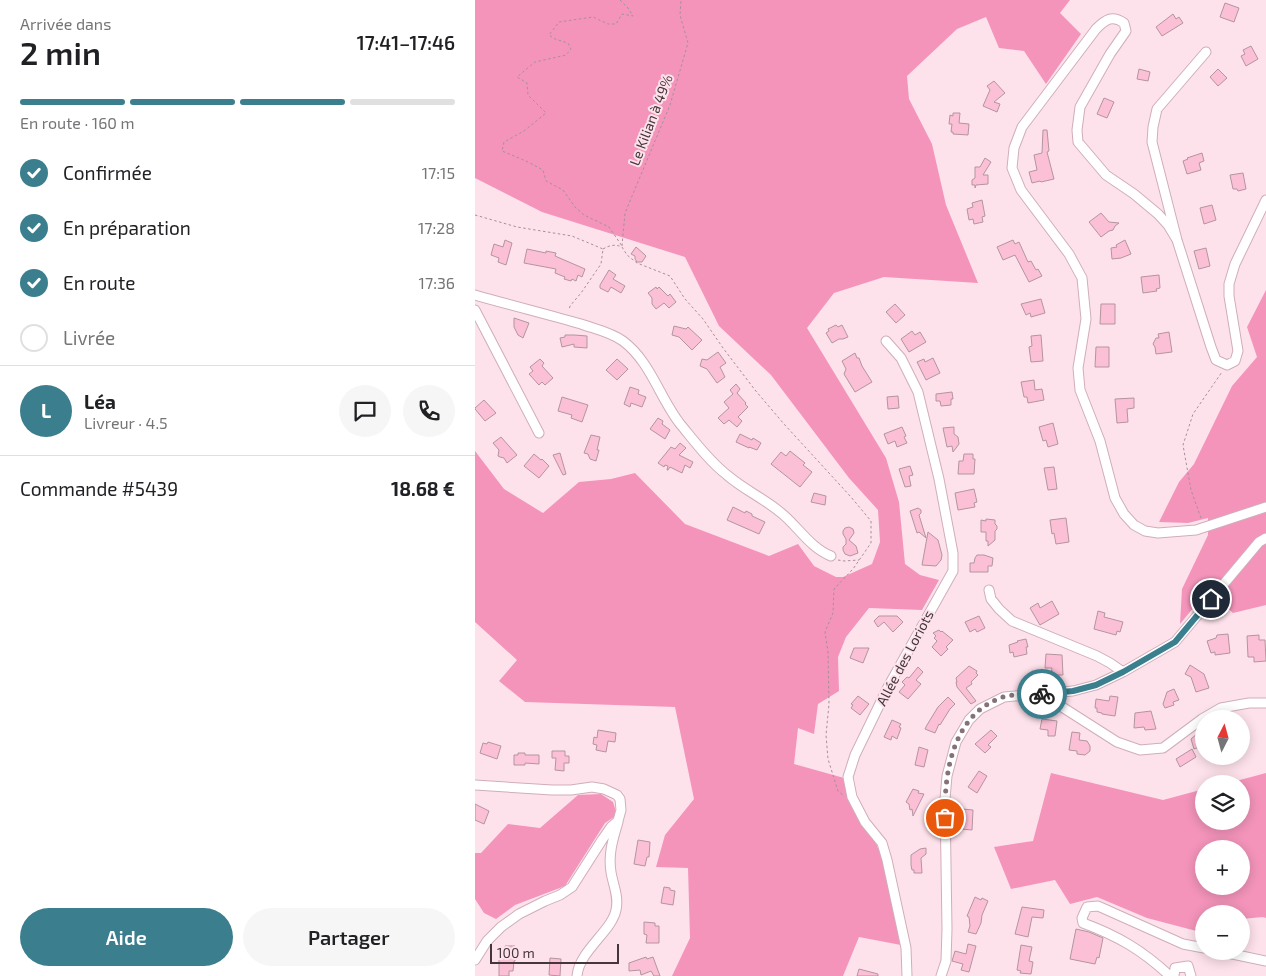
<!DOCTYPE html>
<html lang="fr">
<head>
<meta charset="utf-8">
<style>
  body { margin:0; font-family:"Exo 2",sans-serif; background:#f6f6f6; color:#202124; height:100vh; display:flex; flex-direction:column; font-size:19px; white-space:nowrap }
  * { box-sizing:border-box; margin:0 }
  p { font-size:16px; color:#757577 }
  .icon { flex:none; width:28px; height:28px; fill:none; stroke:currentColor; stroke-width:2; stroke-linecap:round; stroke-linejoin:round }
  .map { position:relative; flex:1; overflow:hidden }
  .details { display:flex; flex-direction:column; background:#fff; width:475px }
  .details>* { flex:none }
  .needle { width:32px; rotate:6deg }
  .fabs { position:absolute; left:720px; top:710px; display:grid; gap:10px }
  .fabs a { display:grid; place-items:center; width:55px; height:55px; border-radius:50%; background:#fff; box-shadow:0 2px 12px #0003; font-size:25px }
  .scale { position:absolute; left:15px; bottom:12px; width:129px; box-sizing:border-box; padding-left:5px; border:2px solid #44363b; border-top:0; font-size:14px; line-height:18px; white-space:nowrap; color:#44363b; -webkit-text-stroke:4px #fee2eb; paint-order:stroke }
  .pin { position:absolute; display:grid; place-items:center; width:42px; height:42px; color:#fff; margin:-21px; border:2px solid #fff; border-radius:50%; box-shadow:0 1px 5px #0007 }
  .courier { position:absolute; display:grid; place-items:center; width:50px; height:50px; margin:-25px; border:4px solid #3b7e8e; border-radius:50%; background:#fff; color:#222; box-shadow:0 1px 6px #0007 }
  .head em { font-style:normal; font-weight:600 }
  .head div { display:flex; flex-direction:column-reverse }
  .head { display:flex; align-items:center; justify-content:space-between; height:85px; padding:0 20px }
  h1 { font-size:32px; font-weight:600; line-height:38px }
  .bar { display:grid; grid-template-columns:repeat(4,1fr); gap:8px 5px; align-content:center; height:60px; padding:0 20px }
  .bar i { height:6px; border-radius:4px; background:#e0e0e0 }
  .bar .current { background:#3b7e8e }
  .bar p { grid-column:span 4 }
  .line { display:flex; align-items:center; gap:12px; padding:0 20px; border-top:1px solid #e0e0e0 }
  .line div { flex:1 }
  .round { display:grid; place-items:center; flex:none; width:52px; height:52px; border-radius:26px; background:#f6f6f6 }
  ol { padding:0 20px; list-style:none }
  li { display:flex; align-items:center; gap:15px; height:55px }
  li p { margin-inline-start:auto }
  li .icon { padding:5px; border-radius:50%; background:#3b7e8e; color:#fff; stroke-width:4 }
  li:last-child { color:#757577 }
  li i { width:28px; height:28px; border:2px solid #e0e0e0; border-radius:50% }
  .button { display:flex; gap:10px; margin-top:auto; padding:10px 20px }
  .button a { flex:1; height:58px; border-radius:30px; background:#3b7e8e; color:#fff; font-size:20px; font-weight:600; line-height:58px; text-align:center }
  .button a+a { background:#f6f6f6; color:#202124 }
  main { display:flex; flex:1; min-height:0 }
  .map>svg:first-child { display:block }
  .forest { fill:#f494bb; fill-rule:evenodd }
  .building { fill:#fcc0d6; stroke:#b4949f }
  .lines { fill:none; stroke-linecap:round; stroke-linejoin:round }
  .street-casing { stroke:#cfaeba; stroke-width:11 }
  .path { stroke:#a69097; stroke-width:1; stroke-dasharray:2.5 2.5; stroke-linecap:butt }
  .street { stroke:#fff; stroke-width:9 }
  .done { stroke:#857279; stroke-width:5; stroke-dasharray:0 9 }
  .route { stroke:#3b7e8e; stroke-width:6 }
  .labels { text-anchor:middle; stroke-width:4; stroke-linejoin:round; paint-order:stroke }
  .street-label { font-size:14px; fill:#44363b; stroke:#fee2eb }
</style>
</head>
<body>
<main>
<section class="details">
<div class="head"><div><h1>2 min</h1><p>Arrivée dans</p></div><em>17:41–17:46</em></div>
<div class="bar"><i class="current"></i><i class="current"></i><i class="current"></i><i></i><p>En route · 160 m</p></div>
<ol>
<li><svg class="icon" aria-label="check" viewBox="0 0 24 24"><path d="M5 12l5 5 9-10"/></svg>Confirmée<p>17:15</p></li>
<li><svg class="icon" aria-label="check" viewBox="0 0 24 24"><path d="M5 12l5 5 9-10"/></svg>En préparation<p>17:28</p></li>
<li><svg class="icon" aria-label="check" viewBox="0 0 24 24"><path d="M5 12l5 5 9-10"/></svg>En route<p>17:36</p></li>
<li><i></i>Livrée</li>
</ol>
<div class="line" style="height:90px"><b class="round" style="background:#3b7e8e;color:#fff">L</b><div><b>Léa</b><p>Livreur · 4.5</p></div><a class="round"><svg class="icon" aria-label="chat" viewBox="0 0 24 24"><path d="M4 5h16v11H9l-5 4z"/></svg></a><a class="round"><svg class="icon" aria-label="phone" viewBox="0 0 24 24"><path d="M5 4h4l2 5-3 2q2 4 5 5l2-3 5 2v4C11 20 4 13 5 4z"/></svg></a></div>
<div class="line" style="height:65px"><div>Commande #5439</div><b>18.68 €</b></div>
<div class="button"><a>Aide</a><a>Partager</a></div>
</section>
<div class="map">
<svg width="791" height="976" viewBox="0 0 791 976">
  <rect width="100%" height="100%" fill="#fee2eb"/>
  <path class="forest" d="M0,0H595L585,13L606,34L571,84L549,51L524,48L511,17L482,29L432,76L434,99L457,144L471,205L503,283L409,277L359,293L332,328L411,458L424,502L430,564L445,575L464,580L447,610L394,608L371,637L363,657L364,691L343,704L339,734L323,728L319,764L369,778L390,818L406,855L426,945L384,937L368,976H197L215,938L213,868L181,867L190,835L219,799L200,707L50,702L24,681L42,660L0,622V451L29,489L68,513L104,482L136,479L160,473L210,524L294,556L323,544L339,566L361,577H368L397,564L405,542L403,510L374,478L296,375L244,326L210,257L67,212L0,178Z
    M791,290V605L758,613L733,590L705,624L707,589L733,535V518L713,523L684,522L704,482L719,464L757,386L782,357L772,327Z
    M576,773L688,800L729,789V821H766V784H750L791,773V918L788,917L766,919V914H729V933L672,918L622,897L595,904L580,880L536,889L519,847L558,841ZM729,849H766V886H729Z
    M126,794L138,802L142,815L130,823L90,886L40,905L21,919L9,913L0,899V853H6L33,824L65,828L103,795Z"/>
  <path class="building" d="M750,3L764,8L759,22L745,17Z
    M698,14L701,19L704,17L708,23L687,36L681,27Z
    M776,46L783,59L771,66L766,56L770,54L768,50Z
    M664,69L675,72L673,81L662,79Z
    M743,69L752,78L743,86L735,77Z
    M519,81L530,93L519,102L525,104L522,112L508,106L515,90L512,86Z
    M629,98L639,102L632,118L622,114Z
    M478,113H485L484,123L494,124L493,135L478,134V132H476L477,124H474L475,115L478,116Z
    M568,130H572L574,151L572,152L579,179L566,182L565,181L557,183L554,172L562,170L559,155L567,153Z
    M727,153L729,161L724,163L726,170L712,174L708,161L713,159L712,158Z
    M510,158L516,162L508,175H513V184L501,185L500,188V185H497V180L500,178V167H505Z
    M768,173L771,189L763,191L762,189H758L755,175Z
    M507,200L510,216L507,217L508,222L499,224L498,219L494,220L492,209L498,207L497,203Z
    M737,205L741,220L729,224L725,208Z
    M626,213L634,222L644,223L640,226L638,230L634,231L626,237L614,222Z
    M30,240L37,243L31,265L23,262L24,258L16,255L19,244L28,247Z
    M538,240L540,244L544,242L553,262L556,261L561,270L563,269L567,276L554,282L540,255L528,260L522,247Z
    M650,240L656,254L646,258L637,259L636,248L642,247L641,245Z
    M161,247L169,254L171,256L167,262H162L160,259V256L156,254Z
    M731,248L735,266L724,269L719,251Z
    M52,249L71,253V251L81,253L80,256L110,269L107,277L103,275L101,281L97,279L96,281L89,279L90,277L80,273L81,269L49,263Z
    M134,270L141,275L138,279L150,286L146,293L136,287L133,292L125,288V285Z
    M684,275L685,288L681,289L682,291L668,293L666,277Z
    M181,287L182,289L184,287L193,296L195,294L201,302L194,308L189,303L181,309L177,304V298L173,293Z
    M566,299L570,313L556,317L555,313L551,315L546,304Z
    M420,304L430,315L421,323L411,312Z
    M626,304H640V324H625Z
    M39,318L54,323L48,338L43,335L39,327Z
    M361,325L363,327L367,325L373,337L368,339H364L357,343L351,333L354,331L353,329Z
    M199,326L211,329L213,327L227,340L217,350L204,337L197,335Z
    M437,331L440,335L445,332L451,342L434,352L426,339Z
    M694,332L697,352L681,354L680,347L678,344L681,338H684L683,334Z
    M90,335H99L112,336V348L99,347V344L87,347L85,338L90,337Z
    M566,335L568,361L556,362L554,347L557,346L556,336Z
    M621,347H634V367H620Z
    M243,352L251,363L245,367L250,377L242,383L232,369L225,366L227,359L232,360Z
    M380,353L382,358H384L387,366L397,382L380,392L369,374L371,369L367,361Z
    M458,358L465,373L451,380L442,362L449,359L450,362Z
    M65,359L69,363L67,366L78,378L70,385L67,382L64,385L54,374L58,371L55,367Z
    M142,359L153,369L142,380L131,370Z
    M559,380L560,390L567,389L569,400L553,403L552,397H549L546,382Z
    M261,384L265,389L262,393L271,403L270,404L273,407L263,417L267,421L262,427L254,420L249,424L243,418L254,408L249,402L258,394L255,390Z
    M155,387L164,390L163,394L171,397L167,407L156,403L155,407L149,404Z
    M477,392L478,399H476V405L466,406L465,401H461V394Z
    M423,396L424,408L413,409L412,397Z
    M87,397L113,405L107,422L96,418L97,415L83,411Z
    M659,398V408L652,409L653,422L642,423L640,399Z
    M9,400L21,413L10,421L0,409V408Z
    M183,418L188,421L187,424L195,430L190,439L175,429Z
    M578,423L583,444L573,447L571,440L568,441L564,427Z
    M427,427L431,436L429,437L432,443L422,447L420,441L413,444L409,434Z
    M479,427V434L483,437L484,444L478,452L477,446L472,447L468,428Z
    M265,434L277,440L278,438L286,443L282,450L274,447V448L261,442Z
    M116,435L125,437L122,450H124L121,461L115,459L113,454L109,453Z
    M26,437L42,455L32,463L29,458L25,457L23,456L24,450L18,443Z
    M205,443L211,448L204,455L218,462L215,468L210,465L207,473L195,467L193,470H192L193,466L190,465L189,467L183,463L196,447L200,449Z
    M315,451L330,463L328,465L337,472L325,487L296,464L306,452L311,456Z
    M85,453L91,474L88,475L78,455Z
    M59,454L66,460L67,459L74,466L64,478L49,466Z
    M489,454H498V459H500L499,474H483L484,461H488Z
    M435,466L438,475L434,476L436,486L430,487L424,469Z
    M579,467L582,489L573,490L569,468Z
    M499,489L502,502L499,503L500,507L483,510L480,493Z
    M339,493L351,496L350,505L336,502Z
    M258,507L270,513L271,511L277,514V516L290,522L284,534L252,520Z
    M443,508L446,510V513L444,515L451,538L444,532L442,533L435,511Z
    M591,518L594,542L581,544L579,533L577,534L575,520Z
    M511,519L520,520V524L522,526V529L520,531V540L513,546V541H511V532H506V520L511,521Z
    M374,527L378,529L379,533L374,540L381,546L383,553L375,556L370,554L368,550V547L371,544V539L368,534V531L370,528Z
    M453,532L463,540L467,555L466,560L461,566L447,565Z
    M502,555H509L518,558L517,566H513V572H495V563H499L500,558Z
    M577,601L584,614L565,625L555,608L563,603L565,608Z
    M623,611L630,613L629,617L648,622L645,632L642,631L641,635L619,629Z
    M404,616H422L428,622L418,632L409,622L403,627L399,621Z
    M504,616L510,628L502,632L500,629L495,632L490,622Z
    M464,630L466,632L467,631L478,640L471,647L473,649L466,656L457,647L462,641L459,638L461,636L458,633Z
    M753,634L755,653L740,655V652L736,653L732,641L741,638L742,635Z
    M784,635V640H790L791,661L779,662V657H773L772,636Z
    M551,639L553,647H551L552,654L539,657L538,652L535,653L534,645L543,642L542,641Z
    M379,648H394L388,663L375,658Z
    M571,654L587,655L588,675H576L577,668H570Z
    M715,665L729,674L734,688L721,692L716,677L710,674Z
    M494,666L502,671L501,673L503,675L496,682L497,684L491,688L501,701L496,704L482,687L481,682H482L481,678Z
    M443,667L448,672L441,680L446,684L433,699L424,692L430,685L427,682L432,677L434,678Z
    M699,689L704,700L698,702L699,705L690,708L688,704L692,692Z
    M383,696L394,704L385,715L376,708L378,705L376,704Z
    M635,696L643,697L640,716L627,714V713L622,712V708H620L621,699L634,701Z
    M473,697L480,704L475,709L465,725L464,724L460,733L450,729L452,725L463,707Z
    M676,711L681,729L670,730L669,727L659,728L660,713Z
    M567,719L582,721L580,736H573V730L565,729Z
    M417,720L426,724L424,727L426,728L422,739L417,736L416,740L409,737Z
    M123,730L141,733L140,742L133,741L131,752L121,750L122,745L118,744L119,737L122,738Z
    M516,730L522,736L513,745L516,747L510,753L500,744Z
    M597,732L605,733L604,740L612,741L615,746V751L610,755L602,754V751L594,750Z
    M723,733L727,746L719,749L716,739Z
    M13,742L26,746L22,759L5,753L8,743L12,744Z
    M444,747L453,750L449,767L440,765Z
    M717,749L721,757L705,767L701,759Z
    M77,751H90V756H94V763H89V771L80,770L81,758H77Z
    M43,753H50V755H64V764L50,763V765H39V755H43Z
    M504,771L512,776L502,793L493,787Z
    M438,789L444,791L443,793L449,794L438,816L437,809L435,810L434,804L431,802Z
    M0,804L14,811L9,824L0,820Z
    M487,809L498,810L497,830L486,829Z
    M163,840L175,842L174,857H172L170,866L159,864Z
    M451,848V854L446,858L447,873H439V870H437L436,865V855L445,849Z
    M189,887L195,888V890L200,891L198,905L186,903Z
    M500,897L506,900L507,898L513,901L507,915L506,923L501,934L493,932L495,926L494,917L492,916Z
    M547,907L569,910L568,918L557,917L553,937L540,934Z
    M169,922L180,923V926H184V943H171L172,935L169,934Z
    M601,929L614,932L628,938L624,958L622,957L620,964L595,959Z
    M493,944L501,946L494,972L486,970L488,964L477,961L480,951L491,954Z
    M546,945L557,947L554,961L558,962L556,974L545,973L546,971L542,970Z
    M30,946H40V961H39L38,971H34V976H24V957H27V953H30Z
    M171,957L172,959L178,957L185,976H179L176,971L166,975L165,970L154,971V963Z
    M75,958L86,959L85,976L74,975Z
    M384,969L403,974V976H382Z"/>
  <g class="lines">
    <g class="street-casing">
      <path id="street" d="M731,52L682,109L678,127L677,142L702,240L736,347L741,360L752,365L760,361L763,351L754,296V284L760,264L791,200
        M702,240L693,225L683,214L659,194L631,175L603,142L602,130L605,107L635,54L651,31L649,23C637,15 631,19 621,29L547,127L539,148L537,168L546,190L594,254L607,278L611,319L603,368L605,390L625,441L640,498L649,514L659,525L670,531L683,533L721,530L791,507
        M0,295C35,305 71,314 106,324C120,329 136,332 148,341C176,362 185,399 206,425C220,442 234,461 252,475C268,489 288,498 305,512C322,525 335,548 356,556
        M0,310L64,433
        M411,341L426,358L443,392L464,479L478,553V571L413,687L380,755L373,777L377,797L390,822L407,843L412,860L431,948L432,976
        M514,590L516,599L524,609L537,621L622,656L635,663L648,672
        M572,694L584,705L642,742L665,750L688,748L727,719L746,708L774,703H791
        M0,785L77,790H96L117,787L129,789L142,795L145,799L146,810L143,821L136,827L127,840L97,887L85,895L70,901L44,914L26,927L12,941L0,960
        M743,951L791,961
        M102,976C104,951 137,931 141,910C144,896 138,885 136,872C133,854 138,839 143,822
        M466,976L471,961L472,929L470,799L472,776L481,742L494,720L505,709L529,697L598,691L621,685L648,672L700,642L784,542L791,538
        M695,976C667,950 643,936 608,923L607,918L612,907L623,906L708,944L729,948
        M699,976L700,968L713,966L716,976"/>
    </g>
    <path class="path" d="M145,0L153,8L158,16L147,14L141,24H133L118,17L84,22L74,35L80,39L93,43L96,49L91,55L60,62L42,77L52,83L53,95L71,113L49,131L29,142L27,151L51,161L68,170L71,181L88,190L100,207L109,215L134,227L147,246
      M0,215L42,227L97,236L128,249L126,264L106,293L95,306L94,310
      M147,246L150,213L195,105L213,43L205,15L206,0
      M128,249C135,245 140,244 147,247L152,255L162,263L195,276L210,299L228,319L248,348L280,390L309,424L376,497L396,521V543L378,569L359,589L358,613L350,632L353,652L354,704L351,735L353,759L363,791L368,795
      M726,518L716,490L708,445L718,414L747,372
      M363,560L369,561L384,560"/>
    <use href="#street" class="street"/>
  </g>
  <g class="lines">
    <path class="done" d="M470,818C469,771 478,714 528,697C537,694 556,695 567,694"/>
    <path class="route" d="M567,694L598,691L621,685L648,672L700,642L736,599"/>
  </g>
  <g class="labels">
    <g class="street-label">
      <text transform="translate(176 120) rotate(-69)" y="5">Le Kilian à 49%</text>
      <text transform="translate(430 658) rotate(-62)" y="5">Allée des Loriots</text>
    </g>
  </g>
</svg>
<div class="fabs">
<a><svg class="needle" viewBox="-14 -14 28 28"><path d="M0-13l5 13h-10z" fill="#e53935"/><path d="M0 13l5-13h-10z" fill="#757577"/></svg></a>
<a><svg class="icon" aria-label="layers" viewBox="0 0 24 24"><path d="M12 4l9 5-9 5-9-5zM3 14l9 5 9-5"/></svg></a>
<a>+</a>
<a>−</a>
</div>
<div class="scale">100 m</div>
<div class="pin" style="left:470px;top:818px;background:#ea580c"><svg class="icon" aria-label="bag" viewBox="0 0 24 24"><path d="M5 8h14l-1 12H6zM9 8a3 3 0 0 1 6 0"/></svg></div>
<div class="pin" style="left:736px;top:599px;background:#1f2937"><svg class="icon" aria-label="home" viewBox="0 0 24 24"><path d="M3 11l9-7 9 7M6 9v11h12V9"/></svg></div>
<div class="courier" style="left:567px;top:694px"><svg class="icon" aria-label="bike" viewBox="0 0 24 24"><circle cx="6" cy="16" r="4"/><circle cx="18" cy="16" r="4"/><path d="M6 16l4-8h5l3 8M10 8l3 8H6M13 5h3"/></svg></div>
</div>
</main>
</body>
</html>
